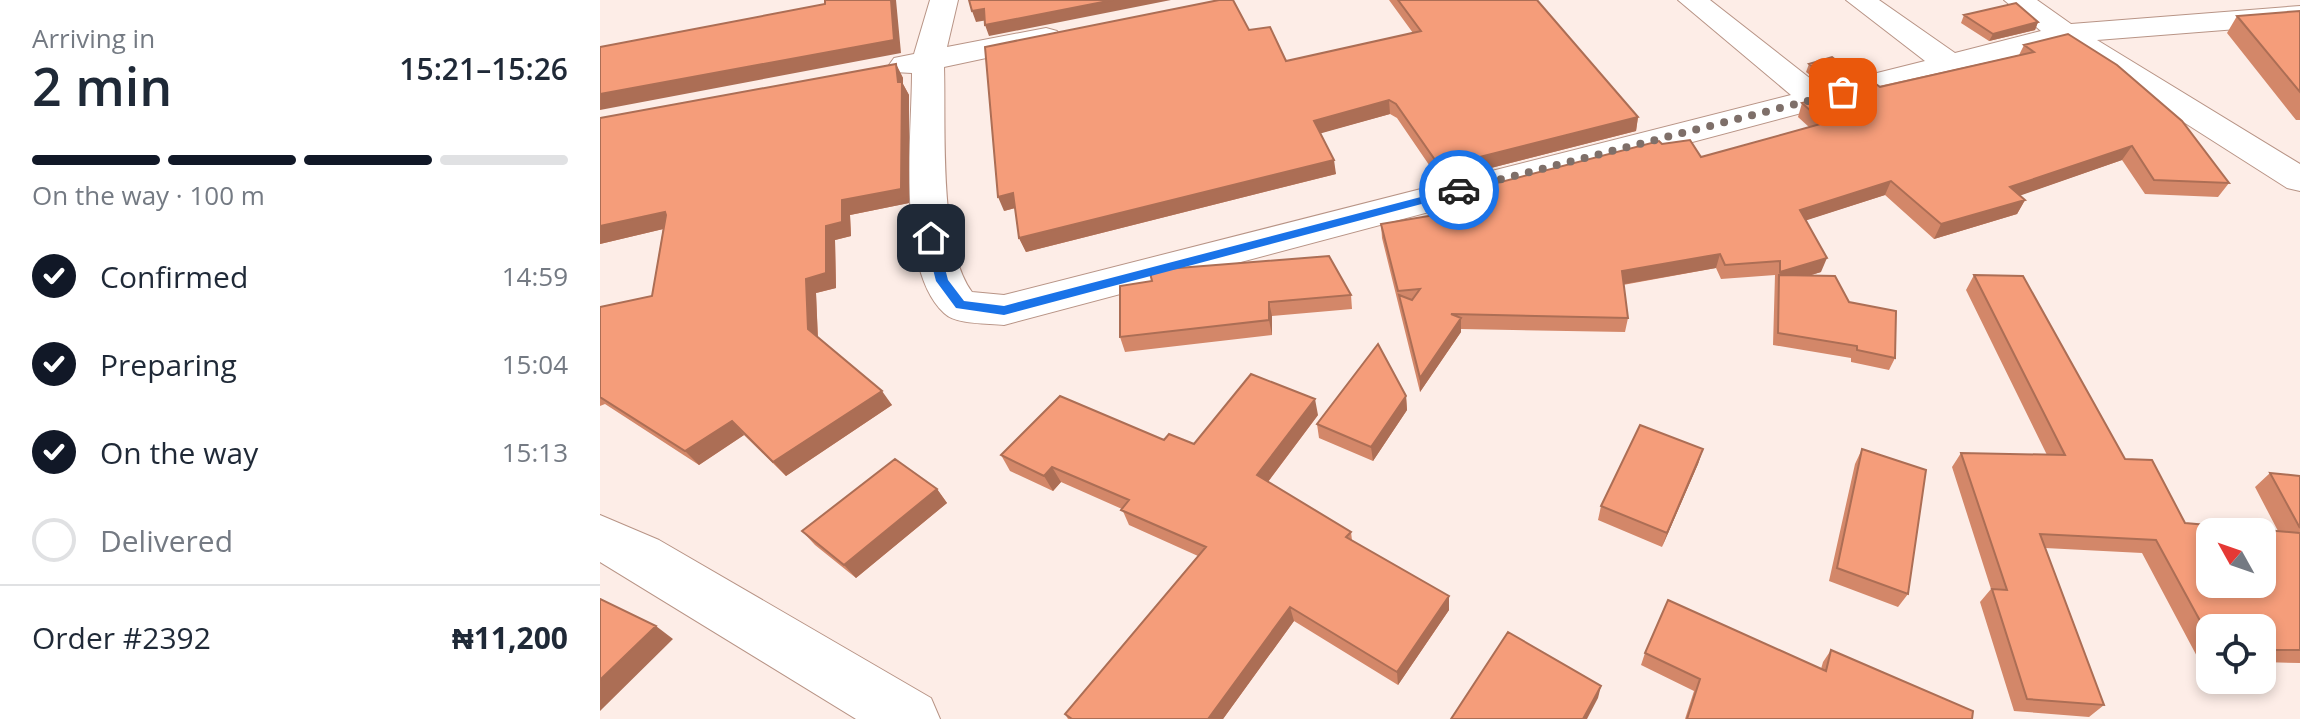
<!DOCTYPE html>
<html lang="en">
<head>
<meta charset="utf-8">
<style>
  body { margin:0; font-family:"Open Sans",sans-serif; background:#f2f2f3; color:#1f2937; height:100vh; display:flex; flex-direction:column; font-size:30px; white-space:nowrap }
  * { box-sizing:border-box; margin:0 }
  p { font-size:26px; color:#747a83 }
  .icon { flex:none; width:44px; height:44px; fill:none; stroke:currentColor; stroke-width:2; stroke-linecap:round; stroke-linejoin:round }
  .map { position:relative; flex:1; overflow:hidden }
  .panel { display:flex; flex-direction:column; background:#fff; width:600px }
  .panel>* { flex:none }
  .needle { width:52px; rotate:310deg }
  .controls { position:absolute; left:1596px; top:518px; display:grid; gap:16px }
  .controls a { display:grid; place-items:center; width:80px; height:80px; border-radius:16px; background:#fff; box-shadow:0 4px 12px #0003; font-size:40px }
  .pin { position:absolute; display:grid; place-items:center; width:68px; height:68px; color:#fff; margin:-34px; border-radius:16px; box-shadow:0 4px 12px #0006 }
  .courier { position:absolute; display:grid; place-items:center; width:80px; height:80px; margin:-40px; border:6px solid #1a73e8; border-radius:50%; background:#fff; color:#222; box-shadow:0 2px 10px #0007 }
  .overview em { font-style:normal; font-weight:600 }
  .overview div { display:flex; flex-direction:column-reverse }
  .overview { display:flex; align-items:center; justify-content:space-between; height:136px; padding:0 32px }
  h1 { font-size:52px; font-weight:600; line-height:60px }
  .bar { display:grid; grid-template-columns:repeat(4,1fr); gap:12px 8px; align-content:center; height:96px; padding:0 32px }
  .bar i { height:10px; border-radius:6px; background:#e0e1e3 }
  .bar .current { background:#111827 }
  .bar p { grid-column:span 4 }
  .line { display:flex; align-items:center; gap:20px; padding:0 32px; border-top:2px solid #e0e1e3 }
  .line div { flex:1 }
  ol { padding:0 32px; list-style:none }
  li { display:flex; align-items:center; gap:24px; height:88px }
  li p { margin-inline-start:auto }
  li .icon { padding:8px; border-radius:50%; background:#111827; color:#fff; stroke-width:4 }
  li:last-child { color:#747a83 }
  li i { width:44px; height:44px; border:4px solid #e0e1e3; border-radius:50% }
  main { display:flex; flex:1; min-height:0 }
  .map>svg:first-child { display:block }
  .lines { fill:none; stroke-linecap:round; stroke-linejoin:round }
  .minor-casing { stroke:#b89486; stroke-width:2 }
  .minor { fill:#fff; fill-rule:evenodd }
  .wall { fill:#d38769 }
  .shaded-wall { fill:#ac6e55 }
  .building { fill:#f59d7a; stroke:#ac6e55; stroke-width:2; fill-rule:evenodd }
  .route { fill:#1a73e8 }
  .done { stroke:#7e6f69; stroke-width:8; stroke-dasharray:0 14.4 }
</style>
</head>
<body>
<main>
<section class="panel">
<div class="overview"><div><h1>2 min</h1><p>Arriving in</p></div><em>15:21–15:26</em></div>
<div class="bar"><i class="current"></i><i class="current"></i><i class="current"></i><i></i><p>On the way · 100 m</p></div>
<ol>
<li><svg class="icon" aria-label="check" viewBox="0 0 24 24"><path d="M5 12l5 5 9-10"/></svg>Confirmed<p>14:59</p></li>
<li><svg class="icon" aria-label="check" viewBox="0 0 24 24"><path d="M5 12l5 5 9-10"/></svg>Preparing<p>15:04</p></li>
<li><svg class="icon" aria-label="check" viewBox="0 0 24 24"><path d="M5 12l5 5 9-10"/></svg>On the way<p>15:13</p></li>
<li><i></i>Delivered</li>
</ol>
<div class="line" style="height:104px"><div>Order #2392</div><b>₦11,200</b></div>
</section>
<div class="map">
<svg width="1700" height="719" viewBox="0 0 1700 719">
  <rect width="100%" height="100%" fill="#fdede7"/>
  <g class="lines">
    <g class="minor-casing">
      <path id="minor" d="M330,0H358L347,47L446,28L457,31L461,37L457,43L344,67C346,125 338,247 372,292L404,295L1191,95L1078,0H1110L1221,87L1325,61L1246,0H1279L1355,53L1441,31L1404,0H1437L1471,24L1700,6V24L1497,40L1700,164V191L1687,188L1461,44L404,325C388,323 356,325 344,313C296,269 312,135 312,73L294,72L289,65L294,58L314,54Z
        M0,515L59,540L331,698L340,719H256L0,562Z"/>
    </g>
    <use href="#minor" class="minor"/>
  </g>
  <path class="wall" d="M789,0H937L1038,117L1036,131L840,181L797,118L790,114L720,133L736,174L426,252L419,238L415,208L404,211L649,30L686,61L813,33Z
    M1700,11V120H1696L1627,33L1637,16Z
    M1364,15L1438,22L1435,30L1389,41L1361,23Z
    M1424,45L1629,183L1618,197L1545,194L1522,160L1420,195L1425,200L1417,214L1334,239L1285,195L1206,220L1221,272L1211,275L1249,302L1295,358L1289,370L1251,362V358L1173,345L1175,275L1121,279L1116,268L1023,285L1028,318L1025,332L861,329V332L820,392L782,238L781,224L861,211L858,207V193L1062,144L1101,157L1209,127L1198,117L1202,103L1419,55Z
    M296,64L303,78V84L309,95V203L250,215L251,236L235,240L236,288L216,293L218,338L292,405L186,476L144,435L99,465L5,404L0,406V307L52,296L63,229L0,244V118Z
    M1209,64L1246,78L1222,84L1206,72Z
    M1374,275L1525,459L1585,523L1678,531L1655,487L1670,473L1700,476V663L1662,662V628H1610V662H1600L1542,553L1445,548L1504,705L1489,717L1414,711L1380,602L1391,589L1352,467L1361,453L1447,455L1366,290Z
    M520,286L751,295L752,309L672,316V335L525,352L520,337Z
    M806,396L807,410L773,461L719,438L717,424Z
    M718,415L668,482L751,532L752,540L849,610L798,685L694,621L623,719H468L465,714L598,556L529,525L522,509L461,482L453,491L410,471L401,455L564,440L594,444Z
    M1103,449L1098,464L1062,547L998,520L1001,506Z
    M1262,449L1308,594L1298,607L1229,581L1255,464Z
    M337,489L347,503L256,578L215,545L202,531Z
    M1231,650L1372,719H1085L1094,691L1041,665L1045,653L1221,669L1223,662Z"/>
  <path class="shaded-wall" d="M291,0H296L301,53L0,110V94Z
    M513,0H571L389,36L385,25Z
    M384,9L388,20L376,22L372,11Z
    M1438,22L1435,30L1389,41L1393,34Z
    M296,64L303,78V84L309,95V203L250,215L251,236L235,240L236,288L216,293L218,343L208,329L206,279L226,226L242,200L298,82Z
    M1248,70L1246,78L1222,84L1224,76Z
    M789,100L790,114L715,135L714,121Z
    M1038,117L1036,131L840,181V167Z
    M1532,146L1522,160L1402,202L1410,187Z
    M734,160L736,174L426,252L419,238Z
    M1291,181L1285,195L1195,224L1200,210Z
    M413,193L419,207L404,211L398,197Z
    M1425,200L1417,214L1334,239L1341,224Z
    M65,212L76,226L0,244V226Z
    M1120,254L1116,268L1019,285L1022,271Z
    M1227,258L1221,272L1179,285V275L1175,286L1180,272Z
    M669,302L672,316V335L669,320Z
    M861,318V332L820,392V378Z
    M282,391L292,405L186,476L173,462Z
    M806,396L807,410L773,461L771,447Z
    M715,399L718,415L661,491L657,475Z
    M132,421L144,435L99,465L85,451Z
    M1103,449L1098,464L1062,547L1067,533Z
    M452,467L461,482L453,491L444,476Z
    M337,489L347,503L256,578L244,565Z
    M849,596V610L798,685L797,672Z
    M690,607L694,621L623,719H608Z
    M56,626L73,639L0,711V680Z
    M1001,686L998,698L987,719H983Z"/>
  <path class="building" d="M225,0H291L294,40L0,94V47L225,4Z
    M369,0H513L385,25L384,9L372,11Z
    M619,0H633L649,30L670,27L686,61L821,31L798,0H937L1038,117L840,167L796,104L789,100L714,121L734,160L419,238L413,193L398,197L385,47Z
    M1416,3L1438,22L1393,34L1364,15Z
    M1700,11V92L1637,16Z
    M1468,34L1517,65L1582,121L1629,183L1554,180L1532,146L1410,187L1425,200L1341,224L1291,181L1200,210L1227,258L1180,272V261L1125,265L1120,254L1022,271L1028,318L851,314L861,318L820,378L799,295L812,300L820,289L798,291L781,224L870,209L858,193L1059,141L1062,144L1090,140L1101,157L1224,123L1202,103L1276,84L1280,87L1434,52L1424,45Z
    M1232,57L1248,70L1224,76L1209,64Z
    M296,64L298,82H302L301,189L242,200V222L226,226V273L206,279L208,329L282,391L173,462L132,421L85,451L0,397V307L52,296L66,215L65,212L0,226V118Z
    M729,256L751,295L669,302V320L520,337V286L552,281L550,273L566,269Z
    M1179,275L1235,276L1249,302L1296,311L1295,358L1257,350V346L1178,333Z
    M1374,275L1423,276L1525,459L1552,460L1585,523L1700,533V650H1662V628H1610V639L1556,540L1440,534L1504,705L1427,699L1392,589L1407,590L1361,453L1465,455ZM1610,532H1662V584H1610Z
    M778,344L806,396L771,447L717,424Z
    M651,374L715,399L657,475L751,532L746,537L849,596L797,672L690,607L608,719H472L465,714L606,547L521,510L529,500L452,467L444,476L401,455L460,396L564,440L569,434L594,444Z
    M1040,425L1103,449L1067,533L1001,506Z
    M1262,449L1326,470L1308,594L1237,568Z
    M295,459L337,489L244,565L202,531Z
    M1670,473L1700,476V528Z
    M0,599L56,626L0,680Z
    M1068,600L1226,671L1231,650L1373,711L1372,719H1087L1100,679L1045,653Z
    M908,632L1001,686L983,719H851Z"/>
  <path class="route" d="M859,187L863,193L404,315L356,308L336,281L325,238L331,234L337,238L348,280L364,301L404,306Z"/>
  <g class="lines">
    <path class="done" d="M859,190L1243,92"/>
  </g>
</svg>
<div class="controls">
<a><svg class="needle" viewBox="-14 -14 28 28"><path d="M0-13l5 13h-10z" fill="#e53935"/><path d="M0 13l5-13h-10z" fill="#747a83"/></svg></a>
<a><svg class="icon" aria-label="locate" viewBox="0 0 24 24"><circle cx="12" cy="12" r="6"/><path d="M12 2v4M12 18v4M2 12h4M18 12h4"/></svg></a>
</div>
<div class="pin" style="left:1243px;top:92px;background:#ea580c"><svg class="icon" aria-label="bag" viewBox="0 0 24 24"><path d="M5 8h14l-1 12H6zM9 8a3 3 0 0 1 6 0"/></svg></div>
<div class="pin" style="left:331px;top:238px;background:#1f2937"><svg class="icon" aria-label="home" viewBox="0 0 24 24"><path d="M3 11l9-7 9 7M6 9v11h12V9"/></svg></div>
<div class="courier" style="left:859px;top:190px"><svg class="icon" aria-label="car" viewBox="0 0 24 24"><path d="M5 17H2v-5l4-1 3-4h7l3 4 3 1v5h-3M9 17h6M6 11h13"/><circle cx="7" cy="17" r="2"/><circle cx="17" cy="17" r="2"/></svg></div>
</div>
</main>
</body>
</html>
